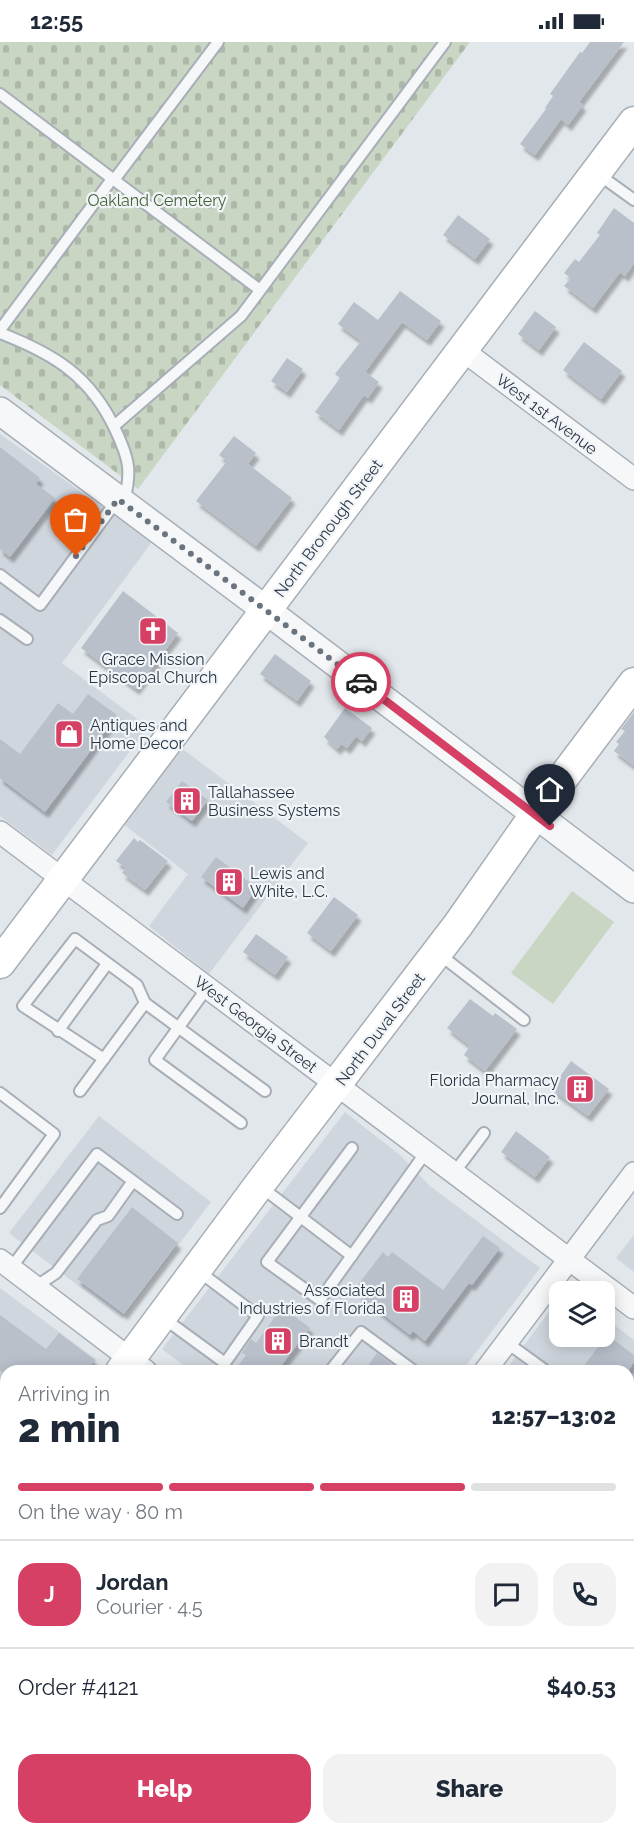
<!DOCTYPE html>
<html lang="en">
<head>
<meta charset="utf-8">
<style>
  body { margin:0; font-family:Raleway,sans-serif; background:#f2f2f3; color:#1f2937; height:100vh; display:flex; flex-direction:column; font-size:22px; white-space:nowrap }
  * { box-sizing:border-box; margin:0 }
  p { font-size:20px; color:#747a83 }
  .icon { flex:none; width:33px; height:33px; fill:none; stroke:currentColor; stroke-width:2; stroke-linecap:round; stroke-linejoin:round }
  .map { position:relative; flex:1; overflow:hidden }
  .drawer { position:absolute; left:0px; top:1323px; width:634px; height:470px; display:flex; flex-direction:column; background:#fff; border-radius:18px 18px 0 0; box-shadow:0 3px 15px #0003 }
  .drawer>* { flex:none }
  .fabs { position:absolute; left:549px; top:1239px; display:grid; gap:12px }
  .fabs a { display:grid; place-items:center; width:66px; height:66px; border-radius:12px; background:#fff; box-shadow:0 3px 15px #0003; font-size:30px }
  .pin { position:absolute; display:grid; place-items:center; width:51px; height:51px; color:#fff; margin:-62px -26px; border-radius:50% 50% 50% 0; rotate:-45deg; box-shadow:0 0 6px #0007 }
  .pin .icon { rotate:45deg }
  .courier { position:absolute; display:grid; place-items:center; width:60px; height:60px; margin:-30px; border:4px solid #d74065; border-radius:50%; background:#fff; color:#222; box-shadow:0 2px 8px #0007 }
  .summary em { font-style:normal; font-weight:800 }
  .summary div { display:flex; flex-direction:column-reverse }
  .summary { display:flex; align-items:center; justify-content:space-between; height:102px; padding:0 18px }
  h1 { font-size:39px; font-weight:800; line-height:45px }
  .bar { display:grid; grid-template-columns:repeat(4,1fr); gap:9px 6px; align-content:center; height:72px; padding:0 18px }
  .bar i { height:8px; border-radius:4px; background:#e0e1e3 }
  .bar .on { background:#d74065 }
  .bar p { grid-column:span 4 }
  .line { display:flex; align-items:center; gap:15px; padding:0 18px; border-top:2px solid #e0e1e3 }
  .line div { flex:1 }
  .round { display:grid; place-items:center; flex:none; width:63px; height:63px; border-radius:18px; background:#f2f2f3 }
  .primary-button { display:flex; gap:12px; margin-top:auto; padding:12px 18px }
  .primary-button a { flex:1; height:69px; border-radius:18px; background:#d74065; color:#fff; font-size:24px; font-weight:800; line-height:69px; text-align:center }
  .primary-button a+a { background:#f2f2f3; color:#1f2937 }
  .status { display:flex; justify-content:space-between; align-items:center; height:42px; padding:0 30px; background:#fff; direction:ltr }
  .status svg { height:16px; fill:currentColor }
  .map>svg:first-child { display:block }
  .built { fill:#d0d6de }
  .cemetery { fill:url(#cemetery-stones) }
  .park { fill:#c9d6c3 }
  .building { fill:#b9c0ca; filter:url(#shadow) }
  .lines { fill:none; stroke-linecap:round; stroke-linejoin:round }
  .service-casing { stroke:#a7aeb6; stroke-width:14 }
  .minor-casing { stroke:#a7aeb6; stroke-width:24 }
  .tertiary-casing { stroke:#a7aeb6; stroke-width:30 }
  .secondary-casing { stroke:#a7aeb6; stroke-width:33 }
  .primary-casing { stroke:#a1acb8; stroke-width:36 }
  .service { stroke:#f5f7f9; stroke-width:10 }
  .minor { stroke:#f5f7f9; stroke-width:21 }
  .tertiary { stroke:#f5f7f9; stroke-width:27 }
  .secondary { stroke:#fff; stroke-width:30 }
  .primary { stroke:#fff; stroke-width:33 }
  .done { stroke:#6a747f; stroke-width:6; stroke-dasharray:0 10.8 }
  .route { stroke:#d74065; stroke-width:8 }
  .labels { text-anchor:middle; stroke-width:4.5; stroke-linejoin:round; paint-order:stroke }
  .park-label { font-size:16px; fill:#426135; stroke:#f2f5f8 }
  .street-label { font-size:16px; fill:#293645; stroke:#f2f5f8 }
  .poi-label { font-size:16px; fill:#293645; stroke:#f2f5f8; text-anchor:start }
</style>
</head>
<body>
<div class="status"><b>12:55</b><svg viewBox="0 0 49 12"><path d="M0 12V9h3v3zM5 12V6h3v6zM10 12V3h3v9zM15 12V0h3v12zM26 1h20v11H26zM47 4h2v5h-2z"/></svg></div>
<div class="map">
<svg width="634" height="1792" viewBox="0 0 634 1792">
  <defs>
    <pattern id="cemetery-stones" width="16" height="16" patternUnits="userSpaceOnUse" patternTransform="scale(1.5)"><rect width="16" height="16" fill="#c9d6c3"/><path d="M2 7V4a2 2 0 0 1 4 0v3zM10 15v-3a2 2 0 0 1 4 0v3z" fill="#adb8a9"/></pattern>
    <filter id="shadow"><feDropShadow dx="3.5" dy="6" stdDeviation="1.5" flood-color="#0004"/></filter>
  </defs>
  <rect width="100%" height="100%" fill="#e2e7eb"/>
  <path class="built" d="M0,392L152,500L62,621L148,685L52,813L0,774Z
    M176,702L308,801L209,932L149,884L188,832L118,778Z
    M345,1070L400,1113L430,1144L540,1226L462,1329H191L162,1307Z
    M99,1074L211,1160L122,1277L9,1191Z
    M634,1193V1230L616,1216Z
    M0,1246L97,1318L89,1329H6V1445L0,1453Z
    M559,1256L560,1294H604L605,1276L634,1298V1655L629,1662L628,1329H505Z
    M6,1514V1621L0,1617V1522Z
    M0,1681L6,1685V1786L86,1787L82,1792H0Z"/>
  <path class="cemetery" d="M0,0H470L138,447L0,343Z"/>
  <path class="park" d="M572,849L614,880L553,962L511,931Z"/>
  <path class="building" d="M590,0H624L579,60L583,63L568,83L561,77L535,113L520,102L546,67L545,66L553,54L550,52L580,10L582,11Z
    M614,166L634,181V221L625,234L620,230L593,266L564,244L571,236L564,231L575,217L579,220L600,193L597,191Z
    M458,173L490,197L475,217L443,193Z
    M400,249L441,279L427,298L402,280L365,330L379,340L368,356L364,353L339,388L315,370L340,336L335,332L361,299L338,282L354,260L378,278Z
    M535,269L556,285L539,308L518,292Z
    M584,300L622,329L601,357L563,328Z
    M287,316L303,327L287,350L271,339Z
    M234,394L256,411L248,422L292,456L256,504L196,459L227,419L219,413Z
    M0,405L40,436L36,442L55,456L10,515L0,507Z
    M123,549L178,591L136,647L81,606Z
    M275,612L311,639L297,659L260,632Z
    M88,652L117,673L45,770L0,736V697L20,712L58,661L73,672Z
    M345,666L372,686L362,699L356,694L347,706L341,702L337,707L324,695Z
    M634,670V724L614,709L619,702L616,700L625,689L621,687Z
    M182,739L208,758L192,779L166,760Z
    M134,796L138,800L140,798L168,819L145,848L122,831L126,826L116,819Z
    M216,815L257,846L243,866L201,835Z
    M334,855L358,873L331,909L307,891Z
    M256,892L288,915L275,933L243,910Z
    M470,957L493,974L495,971L517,987L485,1029L464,1013L470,1004L447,986Z
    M571,1019L609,1047L588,1074L551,1047Z
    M516,1089L550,1115L535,1135L501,1110Z
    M132,1165L178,1201L124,1272L77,1237Z
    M483,1194L500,1206L472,1243L469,1241L425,1299L413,1289L410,1293L358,1253L362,1249L357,1244L383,1210L388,1215L392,1210L443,1248Z
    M282,1265L310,1286L277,1329H234L246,1313L242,1311L251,1297L256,1301Z
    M0,1273L46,1307L59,1291L95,1318L87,1329H0Z
    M607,1293L634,1313V1320L628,1329H580Z
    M377,1311L401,1329H364Z"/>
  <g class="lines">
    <g class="service-casing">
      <path id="service" d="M0,52L260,248
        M598,132L634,158
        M114,138L218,0
        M0,288L112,137
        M0,291C54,312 91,334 116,389C129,417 132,429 124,459
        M114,384L241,274L445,0
        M0,533L40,563L118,457
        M0,578L27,597
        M439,912L524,978
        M207,946L155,1018L241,1081
        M58,989L107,922
        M104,1017L23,964L75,897L137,943L145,961L265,1049
        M80,1049L145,961
        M0,1051L54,1092L0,1166
        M352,1106L267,1220L320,1258L426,1110
        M454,1131L484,1091
        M261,1145L352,1214
        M11,1226L97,1112L177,1172
        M35,1245L56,1231L97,1178L108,1174L133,1139
        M162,1275L225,1321L258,1274L197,1228
        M506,1300L546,1329
        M330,1329L361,1290L414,1329
        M628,1364L634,1356
        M628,1420L634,1412
        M0,1434L6,1438
        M628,1541L633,1536
        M0,1693L6,1692"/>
    </g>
    <g class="minor-casing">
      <path id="minor" d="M461,307L634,437
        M0,790L634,1266
        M0,1218L146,1329
        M485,1329L634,1131
        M0,1648L6,1653
        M628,1693L634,1697
        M183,1786L190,1792
        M135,1792L139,1786"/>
    </g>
    <g class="tertiary-casing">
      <path id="tertiary" d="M0,369L266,568L634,847"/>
    </g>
    <g class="secondary-casing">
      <path id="secondary" d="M0,921L634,80
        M121,1329L259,1143L458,883L535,773L634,641
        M0,1490L6,1482"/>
    </g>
    <g class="primary-casing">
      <path id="primary" d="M628,1741L634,1734
        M591,1792L595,1786"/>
    </g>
    <use href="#service" class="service"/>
    <use href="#minor" class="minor"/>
    <use href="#tertiary" class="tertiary"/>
    <use href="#secondary" class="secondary"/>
    <use href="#primary" class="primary"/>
  </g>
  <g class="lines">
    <path class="done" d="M76,514L118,457L361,640"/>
    <path class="route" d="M361,640L550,784"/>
  </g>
  <defs>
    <g id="church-square" transform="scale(1.5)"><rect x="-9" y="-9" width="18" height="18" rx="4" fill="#d74065" stroke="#f2f5f8"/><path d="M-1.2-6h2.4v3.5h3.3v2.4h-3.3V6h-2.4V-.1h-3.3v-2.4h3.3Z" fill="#fff"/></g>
    <g id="shop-square" transform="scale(1.5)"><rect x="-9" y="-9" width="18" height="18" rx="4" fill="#d74065" stroke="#f2f5f8"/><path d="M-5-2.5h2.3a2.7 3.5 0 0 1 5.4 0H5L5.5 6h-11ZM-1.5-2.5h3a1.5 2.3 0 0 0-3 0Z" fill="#fff"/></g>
    <g id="building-square" transform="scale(1.5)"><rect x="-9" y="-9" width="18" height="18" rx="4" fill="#d74065" stroke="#f2f5f8"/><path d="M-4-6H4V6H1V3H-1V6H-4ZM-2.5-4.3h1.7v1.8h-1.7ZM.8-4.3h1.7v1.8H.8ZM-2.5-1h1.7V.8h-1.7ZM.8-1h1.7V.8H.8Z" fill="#fff"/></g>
  </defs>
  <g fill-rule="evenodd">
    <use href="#church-square" x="153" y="589"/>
    <use href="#shop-square" x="69" y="692"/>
    <use href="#building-square" x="187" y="759"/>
    <use href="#building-square" x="229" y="840"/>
    <use href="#building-square" x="580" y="1047"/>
    <use href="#building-square" x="406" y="1257"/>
    <use href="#building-square" x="278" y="1299"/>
  </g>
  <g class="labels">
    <g class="park-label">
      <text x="157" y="164">Oakland Cemetery</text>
    </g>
    <g class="street-label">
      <text transform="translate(547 372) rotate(37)" y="6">West 1st Avenue</text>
      <text transform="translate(328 486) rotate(-53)" y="6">North Bronough Street</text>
      <text transform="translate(256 982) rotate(37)" y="6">West Georgia Street</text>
      <text transform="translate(380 987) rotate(-53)" y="6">North Duval Street</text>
    </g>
    <g class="poi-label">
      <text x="153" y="623" text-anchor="middle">Grace Mission<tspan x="153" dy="18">Episcopal Church</tspan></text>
      <text x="90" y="689">Antiques and<tspan x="90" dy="18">Home Decor</tspan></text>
      <text x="208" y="756">Tallahassee<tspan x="208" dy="18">Business Systems</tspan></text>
      <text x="250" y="837">Lewis and<tspan x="250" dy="18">White, L.C.</tspan></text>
      <text x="559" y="1044" text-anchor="end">Florida Pharmacy<tspan x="559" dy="18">Journal, Inc.</tspan></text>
      <text x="385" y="1254" text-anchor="end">Associated<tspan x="385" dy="18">Industries of Florida</tspan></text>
      <text x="299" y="1305">Brandt</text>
    </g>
  </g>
</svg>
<div class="fabs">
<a><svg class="icon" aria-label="layers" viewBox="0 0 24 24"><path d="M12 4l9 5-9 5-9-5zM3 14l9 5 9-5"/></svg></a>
</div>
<div class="pin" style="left:76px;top:514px;background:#ea580c"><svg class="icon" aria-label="bag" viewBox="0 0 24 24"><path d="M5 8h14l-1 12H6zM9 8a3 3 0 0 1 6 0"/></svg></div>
<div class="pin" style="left:550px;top:784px;background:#1f2937"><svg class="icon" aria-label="home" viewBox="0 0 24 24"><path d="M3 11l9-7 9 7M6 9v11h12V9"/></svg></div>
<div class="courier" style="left:361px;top:640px"><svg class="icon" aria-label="car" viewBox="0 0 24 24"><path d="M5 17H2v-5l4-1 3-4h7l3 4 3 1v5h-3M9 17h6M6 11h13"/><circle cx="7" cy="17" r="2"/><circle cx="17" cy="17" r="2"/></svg></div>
<section class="drawer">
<div class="summary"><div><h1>2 min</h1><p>Arriving in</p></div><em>12:57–13:02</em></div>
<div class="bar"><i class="on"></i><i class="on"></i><i class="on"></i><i></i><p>On the way · 80 m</p></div>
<div class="line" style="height:108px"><b class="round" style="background:#d74065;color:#fff">J</b><div><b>Jordan</b><p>Courier · 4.5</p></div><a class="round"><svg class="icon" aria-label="chat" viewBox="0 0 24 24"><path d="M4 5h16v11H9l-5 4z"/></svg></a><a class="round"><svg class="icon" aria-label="phone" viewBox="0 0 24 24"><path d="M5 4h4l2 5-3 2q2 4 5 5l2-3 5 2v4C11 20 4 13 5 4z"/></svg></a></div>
<div class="line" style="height:78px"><div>Order #4121</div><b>$40.53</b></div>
<div class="primary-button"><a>Help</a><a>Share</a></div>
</section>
</div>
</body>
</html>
